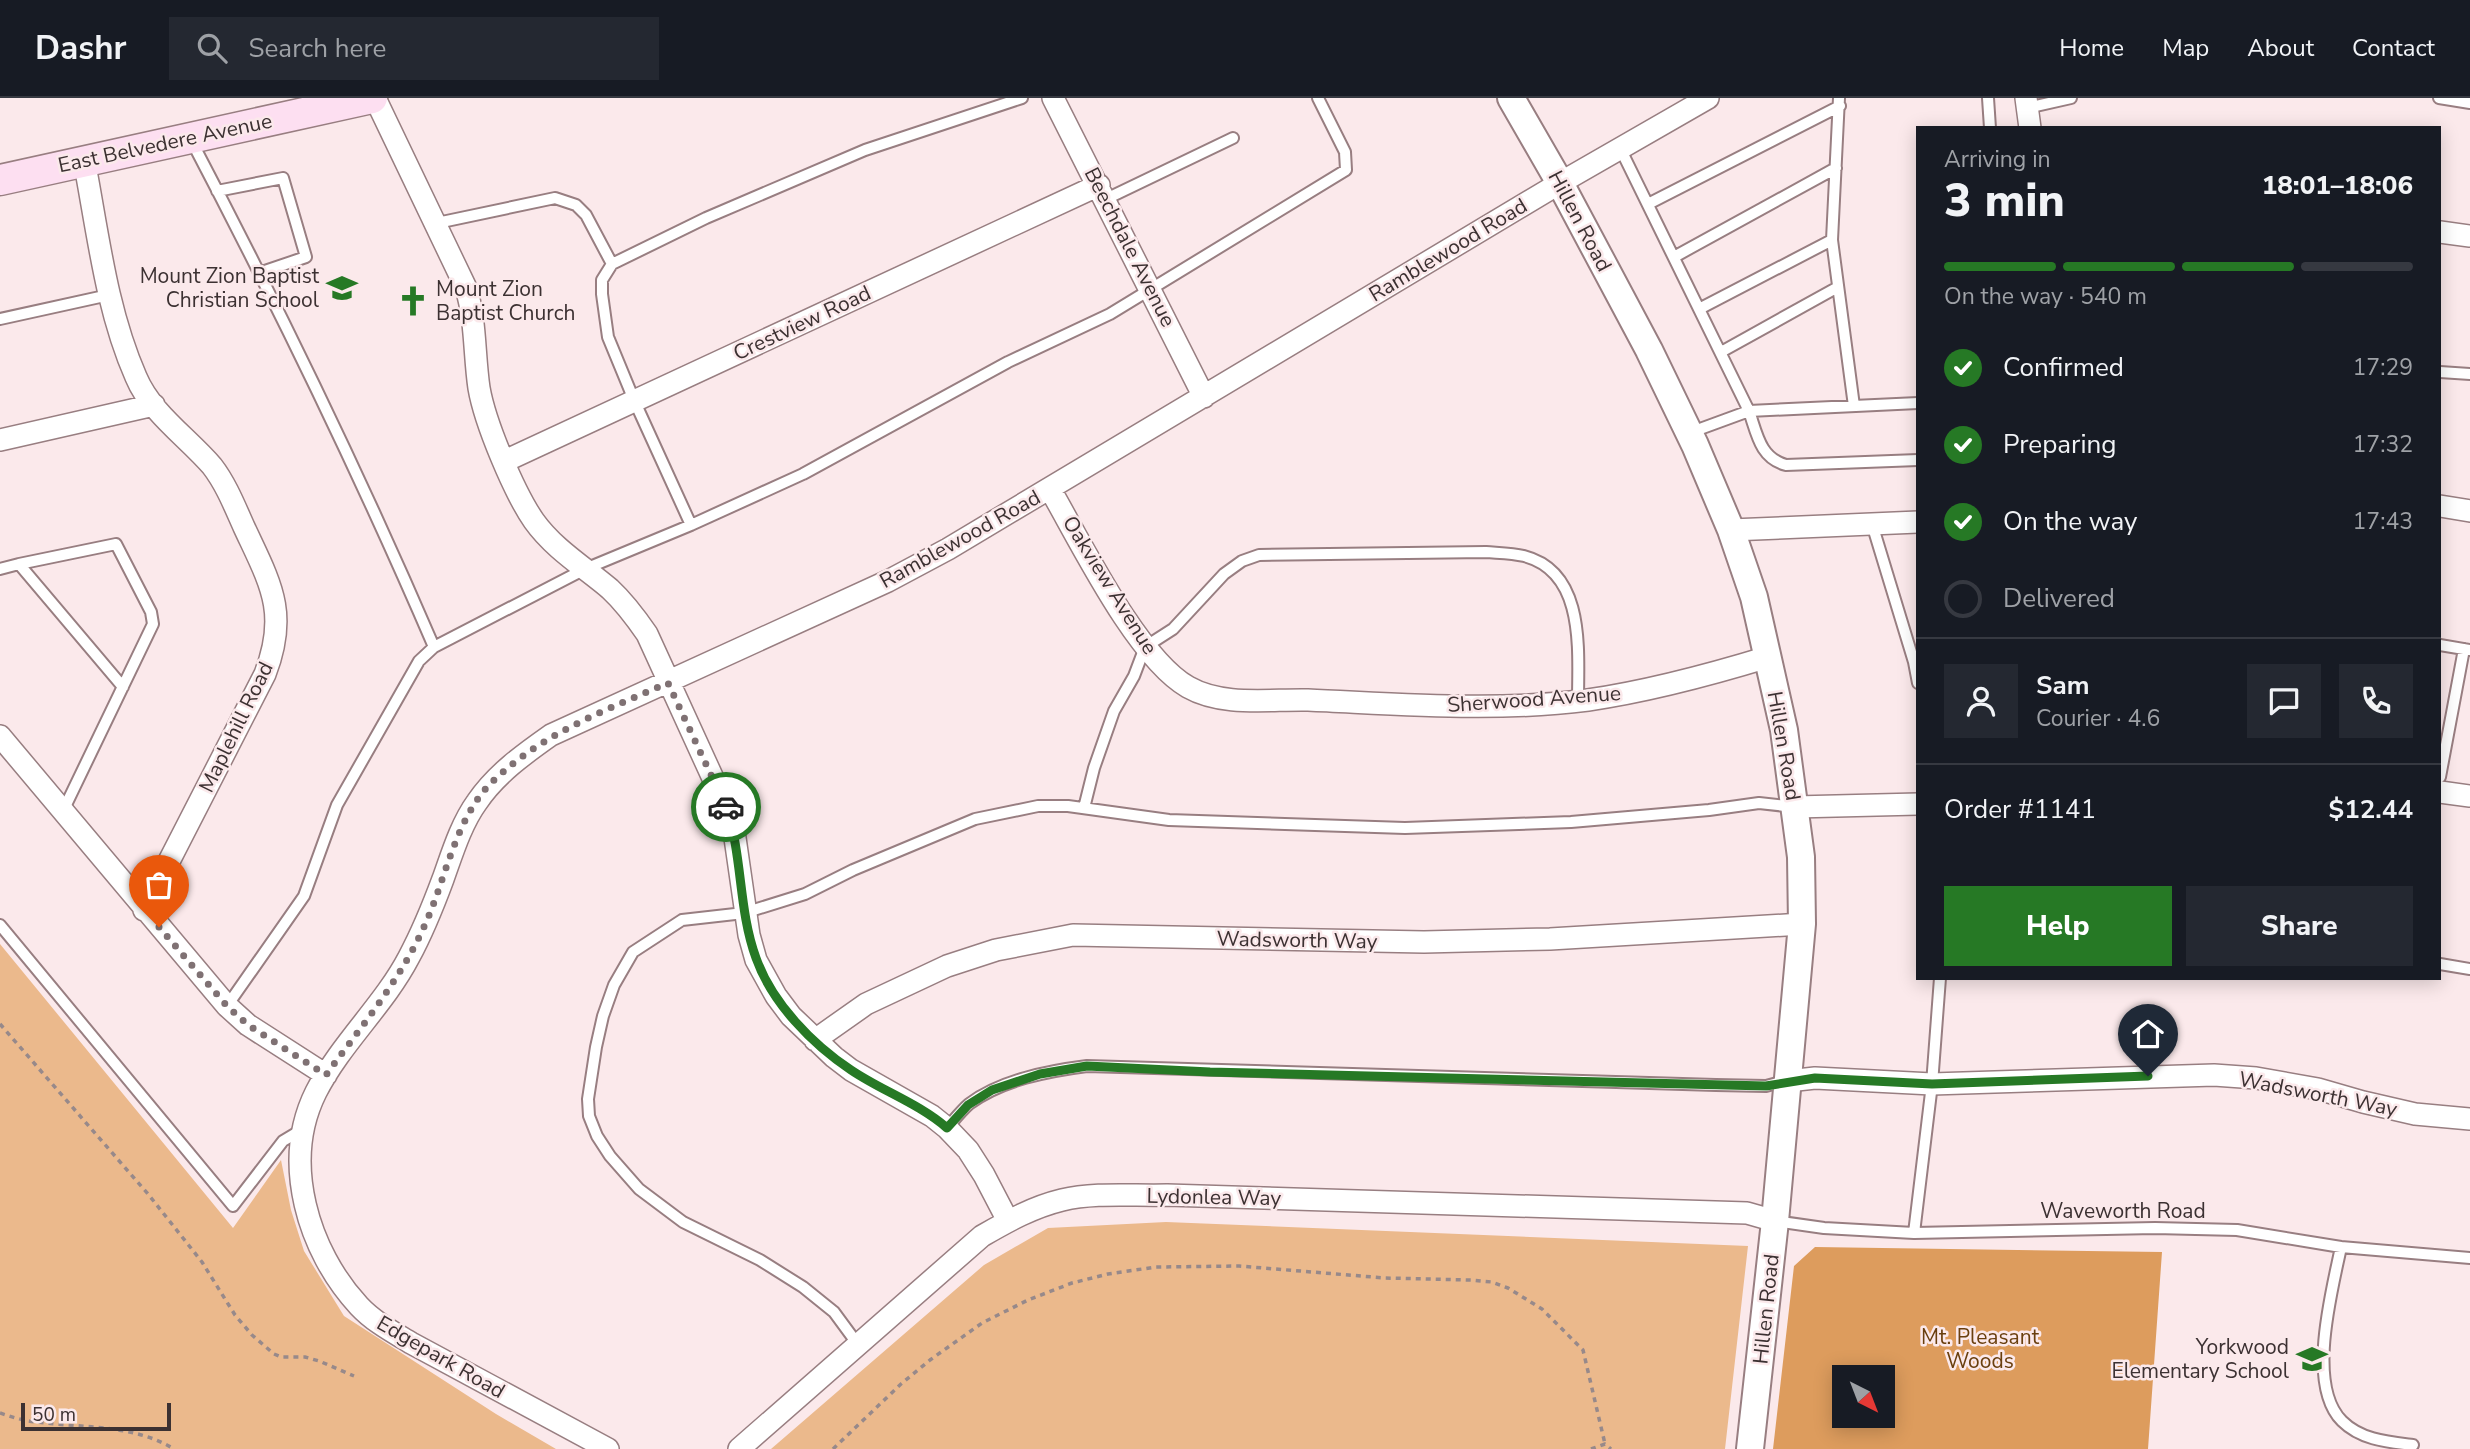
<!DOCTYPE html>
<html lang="en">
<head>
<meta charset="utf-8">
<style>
  body { margin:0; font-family:"Nunito Sans",sans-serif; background:#242831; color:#f1f3f6; height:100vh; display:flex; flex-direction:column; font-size:26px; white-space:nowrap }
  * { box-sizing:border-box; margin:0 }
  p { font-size:23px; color:#9ea1a6 }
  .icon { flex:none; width:38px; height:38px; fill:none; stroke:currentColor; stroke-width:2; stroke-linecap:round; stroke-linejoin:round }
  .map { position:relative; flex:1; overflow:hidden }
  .drawer { position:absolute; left:1916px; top:28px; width:525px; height:854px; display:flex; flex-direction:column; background:#171b24; border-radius:0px; box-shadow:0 4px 18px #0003 }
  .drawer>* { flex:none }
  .needle { width:46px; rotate:138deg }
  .controls { position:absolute; left:1832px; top:1267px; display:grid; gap:14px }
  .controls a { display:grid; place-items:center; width:63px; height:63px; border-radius:0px; background:#171b24; box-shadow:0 4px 18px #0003; font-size:35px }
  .scale { position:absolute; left:21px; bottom:18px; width:150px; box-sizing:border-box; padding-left:7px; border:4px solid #3c3132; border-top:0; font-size:19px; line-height:24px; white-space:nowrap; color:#3c3132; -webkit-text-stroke:5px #fbe9eb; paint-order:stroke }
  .pin { position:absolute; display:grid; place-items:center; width:60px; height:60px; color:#fff; margin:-72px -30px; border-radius:50% 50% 50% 0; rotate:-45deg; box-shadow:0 0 7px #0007 }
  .pin .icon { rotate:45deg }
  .courier { position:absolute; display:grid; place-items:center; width:70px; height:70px; margin:-35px; border:5px solid #267925; border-radius:50%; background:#fff; color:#222; box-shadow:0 2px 9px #0007 }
  .overview em { font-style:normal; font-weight:800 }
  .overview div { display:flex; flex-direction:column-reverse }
  .overview { display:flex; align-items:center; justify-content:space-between; height:119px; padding:0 28px }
  h1 { font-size:46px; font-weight:800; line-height:52px }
  .bar { display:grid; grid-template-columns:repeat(4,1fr); gap:10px 7px; align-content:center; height:84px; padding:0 28px }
  .bar i { height:9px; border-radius:5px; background:#363941 }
  .bar .current { background:#267925 }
  .bar p { grid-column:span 4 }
  .line { display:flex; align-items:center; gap:18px; padding:0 28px; border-top:2px solid #363941 }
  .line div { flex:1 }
  .round { display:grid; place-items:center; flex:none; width:74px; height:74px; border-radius:0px; background:#242831 }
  ol { padding:0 28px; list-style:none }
  li { display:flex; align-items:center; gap:21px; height:77px }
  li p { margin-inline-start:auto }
  li .icon { padding:7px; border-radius:50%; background:#267925; color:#fff; stroke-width:4 }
  li:last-child { color:#9ea1a6 }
  li i { width:38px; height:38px; border:4px solid #363941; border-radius:50% }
  .action { display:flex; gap:14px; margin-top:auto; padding:14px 28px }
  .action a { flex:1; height:80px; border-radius:0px; background:#267925; color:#fff; font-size:28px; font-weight:800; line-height:80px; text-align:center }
  .action a+a { background:#242831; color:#f1f3f6 }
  header { display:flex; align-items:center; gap:42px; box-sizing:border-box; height:98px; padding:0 35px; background:#171b24; border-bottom:2px solid #363941 }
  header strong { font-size:33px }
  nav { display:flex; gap:38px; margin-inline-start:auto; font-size:24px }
  .search { width:490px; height:63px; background:#242831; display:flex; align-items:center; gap:18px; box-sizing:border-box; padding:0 24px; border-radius:0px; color:#9ea1a6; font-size:26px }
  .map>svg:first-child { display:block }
  .green { fill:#ebb98c }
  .forest { fill:#dd9c5d; fill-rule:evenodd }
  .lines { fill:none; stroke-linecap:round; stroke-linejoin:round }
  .service-casing { stroke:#987e81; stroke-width:14 }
  .minor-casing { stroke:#987e81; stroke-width:24 }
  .tertiary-casing { stroke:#987e81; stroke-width:30 }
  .secondary-casing { stroke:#987e81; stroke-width:33 }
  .path { stroke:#97898a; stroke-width:3.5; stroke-dasharray:5 5; stroke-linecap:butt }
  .service { stroke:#fff; stroke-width:10 }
  .minor { stroke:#fff; stroke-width:21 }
  .tertiary { stroke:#fff; stroke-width:26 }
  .secondary { stroke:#fddff1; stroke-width:30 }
  .done { stroke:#7f7173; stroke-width:7; stroke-dasharray:0 12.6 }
  .route { stroke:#267925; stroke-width:9 }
  .labels { text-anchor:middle; stroke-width:5; stroke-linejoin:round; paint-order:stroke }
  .street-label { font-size:21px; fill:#3c3132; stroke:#fbe9eb }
  .poi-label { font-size:21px; fill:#3c3132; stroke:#fbe9eb; text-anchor:end }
  .park-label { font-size:21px; fill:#6a3f0e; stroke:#fbe9eb }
</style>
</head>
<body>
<header>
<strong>Dashr</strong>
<div class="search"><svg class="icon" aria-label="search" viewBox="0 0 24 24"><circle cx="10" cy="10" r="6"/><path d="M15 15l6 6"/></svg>Search here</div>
<nav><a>Home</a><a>Map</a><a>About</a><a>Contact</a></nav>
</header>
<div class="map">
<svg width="2470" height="1351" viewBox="0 0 2470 1351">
  <rect width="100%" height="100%" fill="#fbe9eb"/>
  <path class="green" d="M0,846L233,1130L281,1062L291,1112L304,1153L344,1218L496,1316L556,1351H0Z
    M1166,1124L1748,1148L1725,1351H771L984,1167L1048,1130Z"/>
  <path class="forest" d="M1815,1149L2162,1154L2148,1351H1773L1794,1168ZM1844,1279H1883V1318H1844Z"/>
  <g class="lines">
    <g class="service-casing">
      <path id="service" d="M1022,0L865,52L706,120L612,166L602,182V196L608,239L634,302L691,427L803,376L1008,264L1110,216L1346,72L1345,54L1318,0
        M1839,0L1832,142L1854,308
        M1988,0L1990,30
        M2439,0L2470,5
        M2027,10L2071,0
        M191,42C278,208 360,377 434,549
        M1620,50L1749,313L1689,335
        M217,93L283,80L306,159L259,175
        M1106,101L1233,40
        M1648,106L1840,8
        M437,125L555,100L576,107L586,117L612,166
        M1674,159L1836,70
        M1699,211L1832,142
        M0,221L109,197
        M1721,254L1838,189
        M2440,274L2470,276
        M1918,305L1749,313C1757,336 1760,360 1786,367L1918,362
        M1872,426L1914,564L1918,585
        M19,466L116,446L151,514L153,526L63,713
        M0,471L19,466L123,589
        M2440,547L2470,552
        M2440,679L2464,551
        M1084,710L1094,670L1114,613L1134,578L1145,549L1173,531L1224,476L1242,463L1259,457L1486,454C1498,455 1512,455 1524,458C1586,474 1578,553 1578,603
        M0,827L233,1108L283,1043L303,1031
        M2440,866L2470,871
        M227,908L304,798L337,707L419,563L434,549L585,471L691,427
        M947,1030C954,1022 961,1013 969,1006C1001,982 1048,973 1087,968L1716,987L1766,988L1785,983
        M1775,1123L1824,1130L1914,1135L2155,1130L2237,1132L2341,1149L2470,1160
        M1914,1135L1932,986L1940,880
        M2341,1149C2332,1193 2306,1287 2342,1323C2361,1342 2388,1344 2413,1347
        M859,1248L834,1214L803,1189L760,1162L683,1124L639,1091L610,1058L597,1038L589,1018L588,1001L596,949L603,918L614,887L633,854L682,822L744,815L805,796L853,772L975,721L1038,708H1068L1169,722L1405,730L1571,724L1709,712L1759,705L1795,709"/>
    </g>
    <g class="minor-casing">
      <path id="minor" d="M375,0L466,190C476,223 474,256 479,290C485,325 514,394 534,423C554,451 584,469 610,491C624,504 636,520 647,536L722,700L734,733L749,837L756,862L776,898L791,918L834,959L851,972L932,1018L947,1030L968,1052L984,1077L1008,1123
        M1053,0L1204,299
        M2026,0L2030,30
        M84,62C98,135 106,211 136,279C151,315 187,339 212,368C226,386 235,409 244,429C270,485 289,514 265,576L144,812
        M2440,134L2470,138
        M0,342L154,307
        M505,363L1099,87
        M1050,391C1080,443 1137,560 1188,589C1223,609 1270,601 1308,602C1401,606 1496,614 1588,602C1650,593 1709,577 1768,559
        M2440,408L2470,413
        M1731,432L1918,424
        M0,638L227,908L248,927L326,977
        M2440,694L2470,698
        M1795,709L1918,706
        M815,942L866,906L947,868L996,852L1073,837L1424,844L1550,841L1802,826
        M1788,983L1815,980L1932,986L2214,977L2256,980L2318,991L2363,1004L2415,1016L2470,1021
        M608,1351L411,1245C393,1234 374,1224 359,1208C308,1153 281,1064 316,994C341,945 384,907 409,859C423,833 433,808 443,781C452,756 461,726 477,704C496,676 524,656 551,637L888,483L948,451L1560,85L1708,0
        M739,1351L982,1138C1008,1123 1033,1109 1062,1102C1095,1094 1133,1098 1167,1097L1747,1115L1775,1123"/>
    </g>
    <g class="tertiary-casing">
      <path id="tertiary" d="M1511,0L1560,85L1649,252L1695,347L1731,432L1754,499L1784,632L1801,759L1802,826L1775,1123L1750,1351"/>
    </g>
    <g class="secondary-casing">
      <path id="secondary" d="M0,82L372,0"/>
    </g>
    <path class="path" d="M0,926L148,1096L202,1164L235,1217L252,1237L274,1256L281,1259H305L319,1263L354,1278
      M0,1315C12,1319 24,1323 37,1324C81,1330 134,1326 174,1351
      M833,1351L901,1286L930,1262L982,1225L1028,1202L1072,1185L1108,1176L1156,1169L1239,1168L1385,1180L1471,1182L1492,1184L1508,1190L1542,1211L1583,1252L1605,1346
      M1591,1351L1605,1346L1611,1351"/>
    <use href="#service" class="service"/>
    <use href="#minor" class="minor"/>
    <use href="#tertiary" class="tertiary"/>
    <use href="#secondary" class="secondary"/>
  </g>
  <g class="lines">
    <path class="done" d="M159,829L227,908L248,927L326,977C360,930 398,885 423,831C446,783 454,721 493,683C543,635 606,612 668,585L726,709"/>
    <path class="route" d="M726,709C743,758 738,811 756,860C772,905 812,946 851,972C882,993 918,1005 947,1030L968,1007L992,992L1040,976L1087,968L1210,974L1766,988L1815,980L1932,986L2148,978"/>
  </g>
  <defs>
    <g id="school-bare" transform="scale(2.415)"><path d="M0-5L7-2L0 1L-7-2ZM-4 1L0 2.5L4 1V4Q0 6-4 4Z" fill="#267925" stroke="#fbe9eb" stroke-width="2.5" paint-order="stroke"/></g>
    <g id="church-bare" transform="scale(2.415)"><path d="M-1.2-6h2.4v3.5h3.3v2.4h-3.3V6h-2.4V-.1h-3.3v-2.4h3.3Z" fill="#267925" stroke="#fbe9eb" stroke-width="2.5" paint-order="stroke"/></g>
  </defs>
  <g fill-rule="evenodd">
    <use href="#school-bare" x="342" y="190"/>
    <use href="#church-bare" x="413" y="203"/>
    <use href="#school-bare" x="2312" y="1261"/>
  </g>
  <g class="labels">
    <g class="street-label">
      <text transform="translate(165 45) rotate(-12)" y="7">East Belvedere Avenue</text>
      <text transform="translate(1580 123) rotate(62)" y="7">Hillen Road</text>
      <text transform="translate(1130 149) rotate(63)" y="7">Beechdale Avenue</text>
      <text transform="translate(1448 152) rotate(-31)" y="7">Ramblewood Road</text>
      <text transform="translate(802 225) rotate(-25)" y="7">Crestview Road</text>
      <text transform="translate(960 441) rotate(-29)" y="7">Ramblewood Road</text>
      <text transform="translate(1110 487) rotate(58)" y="7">Oakview Avenue</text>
      <text transform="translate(1534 601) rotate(-4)" y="7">Sherwood Avenue</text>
      <text transform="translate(236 629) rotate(-64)" y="7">Maplehill Road</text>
      <text transform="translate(1784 648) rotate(80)" y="7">Hillen Road</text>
      <text transform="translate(1297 842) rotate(1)" y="7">Wadsworth Way</text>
      <text transform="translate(2318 996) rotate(11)" y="7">Wadsworth Way</text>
      <text transform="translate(1214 1099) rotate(1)" y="7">Lydonlea Way</text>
      <text x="2123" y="1120">Waveworth Road</text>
      <text transform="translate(1766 1211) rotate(-84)" y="7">Hillen Road</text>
      <text transform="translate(441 1259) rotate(30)" y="7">Edgepark Road</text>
    </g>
    <g class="poi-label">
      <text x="319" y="185">Mount Zion Baptist<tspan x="319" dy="24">Christian School</tspan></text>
      <text x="436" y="198" text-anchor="start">Mount Zion<tspan x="436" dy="24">Baptist Church</tspan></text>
      <text x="2289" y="1256">Yorkwood<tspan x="2289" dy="24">Elementary School</tspan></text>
    </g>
    <g class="park-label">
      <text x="1980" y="1246">Mt. Pleasant<tspan x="1980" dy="24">Woods</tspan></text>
    </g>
  </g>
</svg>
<div class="controls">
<a><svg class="needle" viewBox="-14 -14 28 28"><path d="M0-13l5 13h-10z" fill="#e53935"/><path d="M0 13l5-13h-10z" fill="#9ea1a6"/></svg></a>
</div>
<div class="scale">50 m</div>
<div class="pin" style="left:159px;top:829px;background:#ea580c"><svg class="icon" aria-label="bag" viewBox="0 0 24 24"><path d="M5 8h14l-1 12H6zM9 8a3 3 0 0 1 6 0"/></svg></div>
<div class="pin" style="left:2148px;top:978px;background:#1f2937"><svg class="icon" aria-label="home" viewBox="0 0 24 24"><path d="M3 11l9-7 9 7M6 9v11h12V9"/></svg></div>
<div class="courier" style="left:726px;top:709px"><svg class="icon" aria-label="car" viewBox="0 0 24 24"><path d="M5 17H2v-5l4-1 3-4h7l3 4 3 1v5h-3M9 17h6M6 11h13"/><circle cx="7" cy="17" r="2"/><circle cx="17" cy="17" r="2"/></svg></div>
<section class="drawer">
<div class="overview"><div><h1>3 min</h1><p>Arriving in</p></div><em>18:01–18:06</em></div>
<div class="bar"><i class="current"></i><i class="current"></i><i class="current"></i><i></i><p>On the way · 540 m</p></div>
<ol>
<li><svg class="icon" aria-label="check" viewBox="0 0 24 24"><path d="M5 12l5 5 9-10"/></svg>Confirmed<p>17:29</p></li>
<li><svg class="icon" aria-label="check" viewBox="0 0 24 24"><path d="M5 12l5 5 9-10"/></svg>Preparing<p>17:32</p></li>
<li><svg class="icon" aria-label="check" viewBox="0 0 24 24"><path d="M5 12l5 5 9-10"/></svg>On the way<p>17:43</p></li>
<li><i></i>Delivered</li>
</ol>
<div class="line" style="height:126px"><a class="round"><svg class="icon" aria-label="person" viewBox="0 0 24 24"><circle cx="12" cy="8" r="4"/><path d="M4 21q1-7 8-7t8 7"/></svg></a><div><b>Sam</b><p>Courier · 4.6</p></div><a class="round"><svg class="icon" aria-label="chat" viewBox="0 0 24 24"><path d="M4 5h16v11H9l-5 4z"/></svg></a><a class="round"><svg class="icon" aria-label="phone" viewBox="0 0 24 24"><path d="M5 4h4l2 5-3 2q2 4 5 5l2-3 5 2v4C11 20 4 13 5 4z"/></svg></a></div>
<div class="line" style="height:91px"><div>Order #1141</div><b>$12.44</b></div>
<div class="action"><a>Help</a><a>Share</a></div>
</section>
</div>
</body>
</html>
